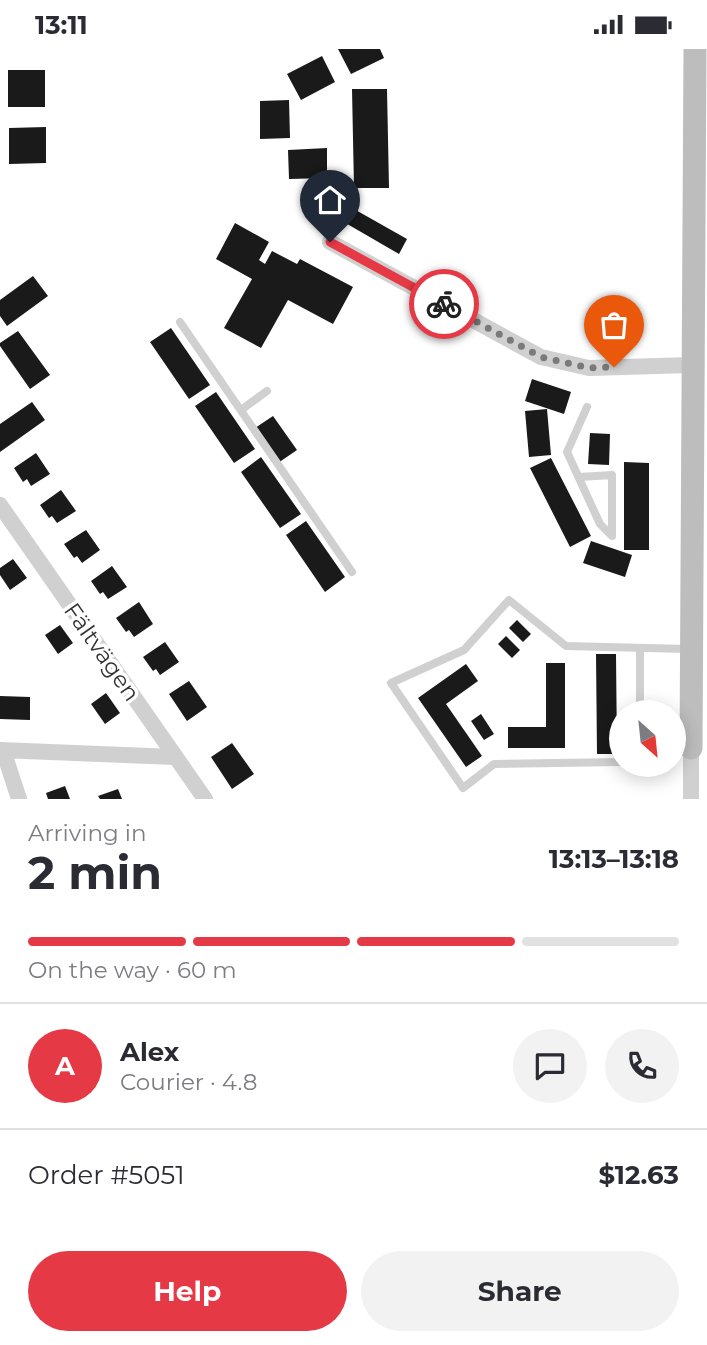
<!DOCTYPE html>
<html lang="en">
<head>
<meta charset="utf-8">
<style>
  body { margin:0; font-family:Montserrat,sans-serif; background:#f2f2f3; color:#2b2b33; height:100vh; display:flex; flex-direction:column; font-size:26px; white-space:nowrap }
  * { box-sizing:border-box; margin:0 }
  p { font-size:23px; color:#7c7c81 }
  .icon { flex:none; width:38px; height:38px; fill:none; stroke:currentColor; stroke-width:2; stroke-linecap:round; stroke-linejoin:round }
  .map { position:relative; height:750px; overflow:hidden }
  .details { display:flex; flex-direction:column; background:#fff; flex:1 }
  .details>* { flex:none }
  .needle { width:46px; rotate:153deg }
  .controls { position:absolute; left:609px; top:651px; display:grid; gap:14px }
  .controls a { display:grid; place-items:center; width:77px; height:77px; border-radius:50%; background:#fff; box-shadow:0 4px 18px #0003; font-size:35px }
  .pin { position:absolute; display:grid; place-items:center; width:60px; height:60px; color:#fff; margin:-72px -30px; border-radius:50% 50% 50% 0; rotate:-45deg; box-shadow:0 0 7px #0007 }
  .pin .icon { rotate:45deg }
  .courier { position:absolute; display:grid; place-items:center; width:70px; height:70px; margin:-35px; border:5px solid #e63946; border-radius:50%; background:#fff; color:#222; box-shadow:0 2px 9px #0007 }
  .head em { font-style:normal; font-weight:700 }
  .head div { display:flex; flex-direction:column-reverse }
  .head { display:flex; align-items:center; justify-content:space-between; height:119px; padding:0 28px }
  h1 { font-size:46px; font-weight:700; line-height:52px }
  .bar { display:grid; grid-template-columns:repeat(4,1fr); gap:10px 7px; align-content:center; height:84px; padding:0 28px }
  .bar i { height:9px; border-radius:5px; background:#e1e1e2 }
  .bar .active { background:#e63946 }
  .bar p { grid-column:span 4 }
  .line { display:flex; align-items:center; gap:18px; padding:0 28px; border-top:2px solid #e1e1e2 }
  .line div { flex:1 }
  .round { display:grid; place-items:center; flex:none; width:74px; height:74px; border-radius:37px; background:#f2f2f3 }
  .action { display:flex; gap:14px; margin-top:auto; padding:14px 28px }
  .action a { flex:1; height:80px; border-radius:42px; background:#e63946; color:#fff; font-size:28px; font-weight:700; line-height:80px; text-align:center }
  .action a+a { background:#f2f2f3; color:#2b2b33 }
  .status { display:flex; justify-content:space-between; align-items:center; height:49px; padding:0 35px; background:#fff; direction:ltr }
  .status svg { height:19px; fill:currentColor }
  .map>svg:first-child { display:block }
  .building { fill:#1a1a1a }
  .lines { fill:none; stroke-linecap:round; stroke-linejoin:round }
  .lane { stroke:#d0d0d0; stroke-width:8 }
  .street { stroke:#d0d0d0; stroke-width:16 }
  .secondary { stroke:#bdbdbd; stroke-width:23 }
  .done { stroke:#7a7a7a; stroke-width:7; stroke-dasharray:0 12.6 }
  .route { stroke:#e63946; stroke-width:9 }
  .labels { text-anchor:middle; stroke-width:7; stroke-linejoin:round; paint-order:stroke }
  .street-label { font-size:23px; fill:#333; stroke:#fff }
</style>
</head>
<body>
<div class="status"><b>13:11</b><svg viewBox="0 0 49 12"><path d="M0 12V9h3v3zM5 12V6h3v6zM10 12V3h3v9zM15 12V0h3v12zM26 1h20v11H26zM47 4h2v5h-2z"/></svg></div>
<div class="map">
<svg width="707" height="750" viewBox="0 0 707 750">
  <rect width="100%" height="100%" fill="#fff"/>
  <path class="building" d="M338,0H380L384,9L351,25Z
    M322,7L335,33L301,51L287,25Z
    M8,21H45V58H8Z
    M352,40H387L389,139H354Z
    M289,51L290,89L260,90V52Z
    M46,78V114L9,115V79Z
    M327,99V129L289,130L288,101Z
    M338,151L407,190L399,205L330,165Z
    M235,174L269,193L259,211L265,215L272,202L297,215L300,210L353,238L333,275L288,251L261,299L224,279L252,230L216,210Z
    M33,227L48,247L7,277L0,267V251Z
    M171,279L210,336L189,350L150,293Z
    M18,282L50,326L30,340L0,297V294Z
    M532,330L571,343L564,365L525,352Z
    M216,343L255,400L234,414L195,357Z
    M32,353L45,371L0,403V375Z
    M547,360L551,406L529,408L525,362Z
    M273,367L297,401L278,414L255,379Z
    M590,384L610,385L609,416L588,415Z
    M36,404L50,425L31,437L27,430L23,433L14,419Z
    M261,408L301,465L280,479L241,423Z
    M551,409L591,487L570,498L530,419Z
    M624,413L649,414V501H624Z
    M61,441L76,462L57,474L52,467L49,469L40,456Z
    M306,472L345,528L325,543L286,486Z
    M86,481L100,501L82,514L77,507L74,509L64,495Z
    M591,492L632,506L625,528L583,514Z
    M13,510L27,529L10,541L0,526V519Z
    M112,517L127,538L108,550L103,543L100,545L91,532Z
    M139,553L153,575L134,588L129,581L126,583L116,569Z
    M517,571L531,585L523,593L509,579Z
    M60,576L73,594L58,605L45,586Z
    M506,587L520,601L512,609L498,595Z
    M165,593L179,613L160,626L156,620L153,622L143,608Z
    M596,605H616L617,705H597Z
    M546,614H565V699H508V678H546Z
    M466,615L478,632L446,655L482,707L466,718L418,649Z
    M189,632L207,658L187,672L169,645Z
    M106,644L120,664L105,675L91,655Z
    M0,647L30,648V671L0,670Z
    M481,665L494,685L484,691L471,672Z
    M232,694L254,725L232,740L211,708Z
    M65,737L70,750H48L46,744Z
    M118,740L122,750H100L98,747Z"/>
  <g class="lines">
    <path class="lane" d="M180,273L352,523
      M241,361L267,342
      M579,428L612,426V487L600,475L567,403L587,358
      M640,663V599
      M621,713L494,715L463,739L391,634L464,601L509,551L566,597L688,600"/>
    <path class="street" d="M330,193L541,308L589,319L692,316
      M0,456L205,750
      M691,699V750
      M0,701L174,708
      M3,701L19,750"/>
    <path class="secondary" d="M691,699L695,0"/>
  </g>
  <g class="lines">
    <path class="done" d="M444,255L541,308L589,319L614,318"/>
    <path class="route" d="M330,193L444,255"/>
  </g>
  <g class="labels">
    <g class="street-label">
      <text transform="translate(102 603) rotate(55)" y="8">Fältvägen</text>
    </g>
  </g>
</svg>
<div class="controls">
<a><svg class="needle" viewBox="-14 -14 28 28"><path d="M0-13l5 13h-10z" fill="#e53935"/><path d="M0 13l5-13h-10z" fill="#7c7c81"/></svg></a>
</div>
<div class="pin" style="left:614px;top:318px;background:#ea580c"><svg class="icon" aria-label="bag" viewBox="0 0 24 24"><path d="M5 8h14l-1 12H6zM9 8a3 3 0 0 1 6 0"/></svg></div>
<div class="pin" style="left:330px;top:193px;background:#1f2937"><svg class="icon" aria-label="home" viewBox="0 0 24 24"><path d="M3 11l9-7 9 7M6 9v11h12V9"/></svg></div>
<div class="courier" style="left:444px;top:255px"><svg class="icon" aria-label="bike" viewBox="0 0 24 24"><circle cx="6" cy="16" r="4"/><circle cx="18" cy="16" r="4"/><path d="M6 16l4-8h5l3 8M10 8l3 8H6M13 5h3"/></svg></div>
</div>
<section class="details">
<div class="head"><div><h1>2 min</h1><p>Arriving in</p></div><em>13:13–13:18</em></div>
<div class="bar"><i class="active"></i><i class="active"></i><i class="active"></i><i></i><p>On the way · 60 m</p></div>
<div class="line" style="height:126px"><b class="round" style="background:#e63946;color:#fff">A</b><div><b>Alex</b><p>Courier · 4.8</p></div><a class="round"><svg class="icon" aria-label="chat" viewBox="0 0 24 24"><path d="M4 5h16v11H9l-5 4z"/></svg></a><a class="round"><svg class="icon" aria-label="phone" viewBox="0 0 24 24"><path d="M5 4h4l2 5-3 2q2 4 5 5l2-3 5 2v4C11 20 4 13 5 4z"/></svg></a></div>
<div class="line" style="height:91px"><div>Order #5051</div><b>$12.63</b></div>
<div class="action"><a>Help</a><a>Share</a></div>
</section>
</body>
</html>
